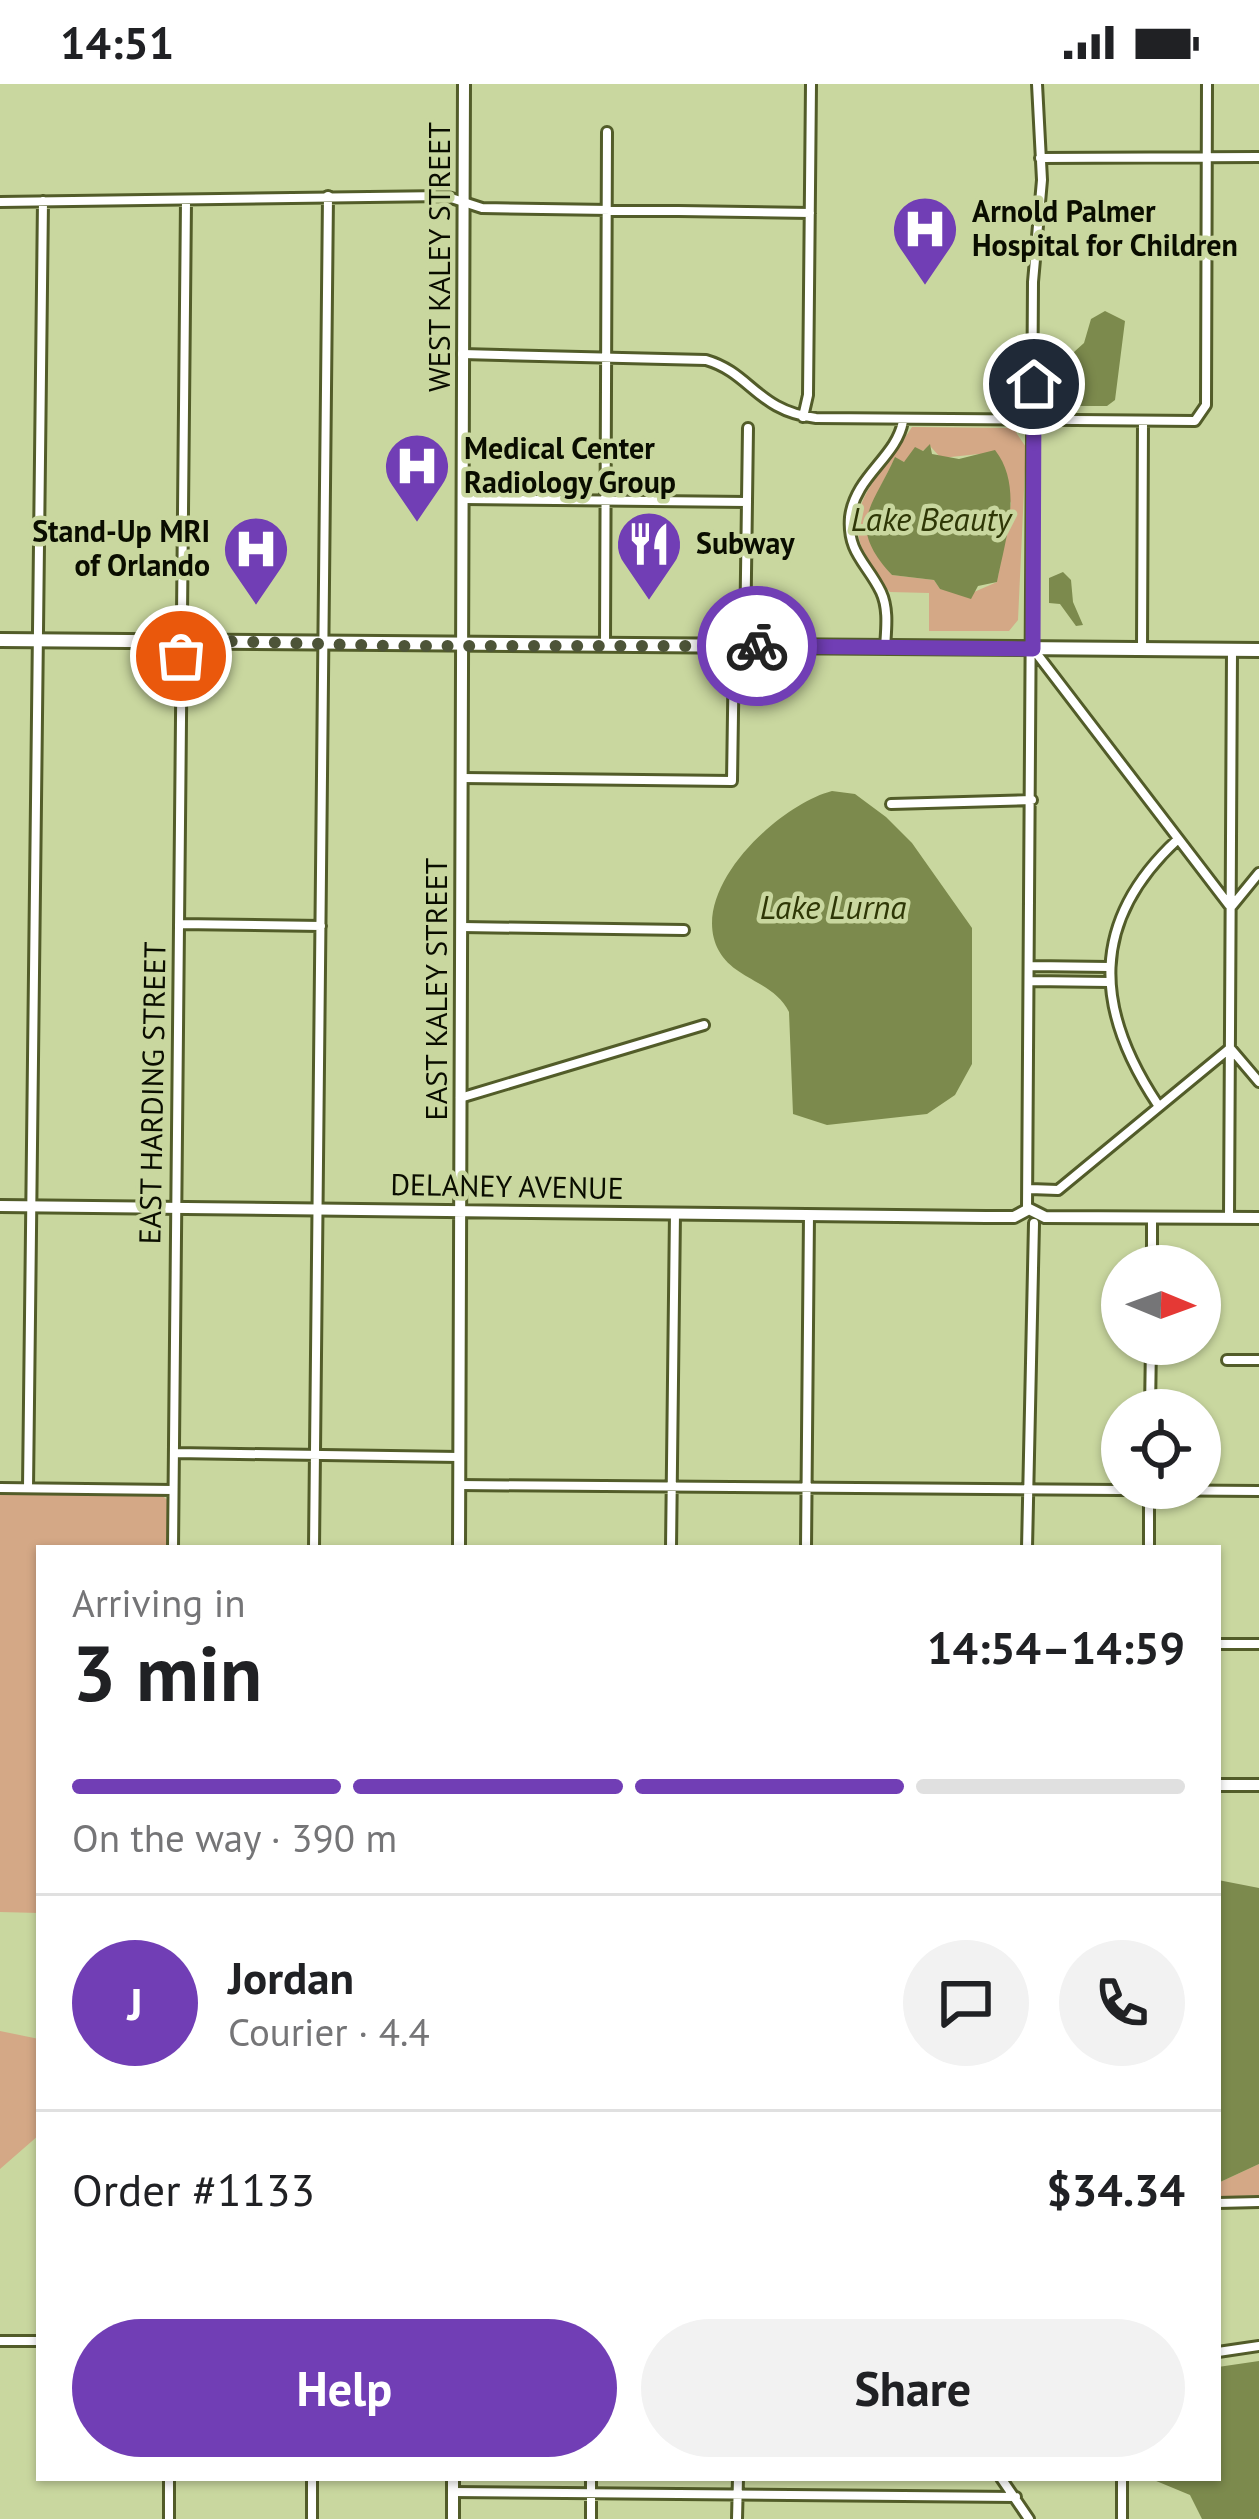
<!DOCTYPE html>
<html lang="en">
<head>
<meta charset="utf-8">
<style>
  body { margin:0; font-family:"PT Sans",sans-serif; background:#f2f2f2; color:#202124; height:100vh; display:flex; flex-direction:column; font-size:45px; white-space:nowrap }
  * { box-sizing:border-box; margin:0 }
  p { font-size:39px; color:#757577 }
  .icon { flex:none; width:66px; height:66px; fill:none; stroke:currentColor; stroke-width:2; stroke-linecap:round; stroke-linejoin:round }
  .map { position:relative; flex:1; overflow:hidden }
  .side { position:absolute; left:36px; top:1461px; width:1185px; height:936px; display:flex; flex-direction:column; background:#fff; border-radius:0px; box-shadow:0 3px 9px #0004 }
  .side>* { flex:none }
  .needle { width:78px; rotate:91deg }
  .controls { position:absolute; left:1101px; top:1161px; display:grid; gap:24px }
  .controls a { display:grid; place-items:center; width:120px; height:120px; border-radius:50%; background:#fff; box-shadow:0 3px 9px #0004; font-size:60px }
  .pin { position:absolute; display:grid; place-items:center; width:102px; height:102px; color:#fff; margin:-51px; border:6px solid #fff; border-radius:50%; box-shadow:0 3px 12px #0007 }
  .courier { position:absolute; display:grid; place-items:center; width:120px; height:120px; margin:-60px; border:9px solid #713eb5; border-radius:50%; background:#fff; color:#222; box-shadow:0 3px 15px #0007 }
  .headline em { font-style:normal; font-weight:700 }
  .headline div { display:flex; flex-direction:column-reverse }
  .headline { display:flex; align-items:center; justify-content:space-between; height:204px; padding:0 36px }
  h1 { font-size:78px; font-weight:700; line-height:90px }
  .bar { display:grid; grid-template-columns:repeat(4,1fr); gap:18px 12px; align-content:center; height:144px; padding:0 36px }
  .bar i { height:15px; border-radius:9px; background:#e0e0e0 }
  .bar .active { background:#713eb5 }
  .bar p { grid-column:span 4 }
  .line { display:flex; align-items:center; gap:30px; padding:0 36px; border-top:3px solid #e0e0e0 }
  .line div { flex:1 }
  .round { display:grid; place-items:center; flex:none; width:126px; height:126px; border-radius:63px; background:#f2f2f2 }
  .action { display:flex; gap:24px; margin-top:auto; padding:24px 36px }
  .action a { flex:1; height:138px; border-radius:72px; background:#713eb5; color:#fff; font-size:48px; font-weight:700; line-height:138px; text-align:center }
  .action a+a { background:#f2f2f2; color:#202124 }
  .status { display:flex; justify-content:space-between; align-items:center; height:84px; padding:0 60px; background:#fff; direction:ltr }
  .status svg { height:33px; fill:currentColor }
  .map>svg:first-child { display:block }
  .green { fill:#d4a886; fill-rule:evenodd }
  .water { fill:#7c8a4d }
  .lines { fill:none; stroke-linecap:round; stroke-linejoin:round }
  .minor-casing { stroke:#525c29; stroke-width:14 }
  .tertiary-casing { stroke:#525c29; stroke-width:16 }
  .primary-casing { stroke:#525c29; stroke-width:18 }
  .minor { stroke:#fff; stroke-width:8 }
  .tertiary { stroke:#fff; stroke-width:10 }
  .primary { stroke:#fff; stroke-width:12 }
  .done { stroke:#4d5438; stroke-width:12; stroke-dasharray:0 21.6 }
  .route { stroke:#713eb5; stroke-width:15 }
  .labels { text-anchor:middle; stroke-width:9; stroke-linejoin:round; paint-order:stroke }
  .poi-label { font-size:30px; font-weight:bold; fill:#0a0d00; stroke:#c9d79f; text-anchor:start }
  .street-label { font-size:30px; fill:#0a0d00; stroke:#c9d79f }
  .water-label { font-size:33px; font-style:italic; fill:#2f3706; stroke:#c9d79f }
</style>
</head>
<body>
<div class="status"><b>14:51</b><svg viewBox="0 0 49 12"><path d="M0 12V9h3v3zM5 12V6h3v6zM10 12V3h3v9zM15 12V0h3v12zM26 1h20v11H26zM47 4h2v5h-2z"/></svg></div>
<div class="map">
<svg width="1259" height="2435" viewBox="0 0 1259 2435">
  <rect width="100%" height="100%" fill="#c9d79f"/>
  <path class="green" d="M912,343L1013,344L1026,363L1018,536L1009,547H929V509L890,508C826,432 869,409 912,343ZM930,362L941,374L979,370L1011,419L997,498L974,508L940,505L934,496L892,491C852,445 871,423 895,374L904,378Z
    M0,1407L159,1409L170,1418V1464H39V1829L0,1828Z
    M0,1947L39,1955V2051L0,2085Z
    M1259,2080V2111L1218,2113V2099Z"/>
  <path class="water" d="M1105,227L1125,237L1115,316L1107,322H1068L1055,301L1064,277L1084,259L1091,235Z
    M930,360L932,370L959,375L995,366C1024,403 1005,456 997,498L978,502L971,515L940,505L934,496L892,491C845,440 873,423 895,373L904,378L915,363L923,367Z
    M1063,488L1071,496L1073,518L1083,541L1076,542L1060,520L1049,519V494Z
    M832,707L855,710L886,733L912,759L972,844V980L955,1011L927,1030L827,1041L793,1030L789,928C774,897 735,896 719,867C686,807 778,721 832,707Z
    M1218,1796L1259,1804V2080L1218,2099Z
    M1259,2277V2435H1202L1190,2411L1149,2394H1218V2283Z"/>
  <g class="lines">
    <g class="minor-casing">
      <path id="minor" d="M1040,74L1259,73
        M0,118L445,112L482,124L810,129
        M462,270L706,276C751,289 757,327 816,334L1195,337L1206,321L1207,0
        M803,333L808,311L811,0
        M465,415L747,418
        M605,560L607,48
        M745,562L748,344
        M885,564C886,546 889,525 881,508C867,479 847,469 850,433C855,392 897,373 903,337
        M1142,564L1143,338
        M1034,566L1229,821
        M462,694L732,697L734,562
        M891,720L1032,716
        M1232,822L1259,789
        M179,840L321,842
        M462,843L684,846
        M1031,882L1109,883
        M1031,897L1109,898
        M1231,965L1259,998
        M460,1014L704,941
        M1158,1021C1094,925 1089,838 1177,756
        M1030,1105L1058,1106L1229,965
        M1027,1125L1033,198L1042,96L1037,0
        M1229,1134L1232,567
        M1152,1182V1134
        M1227,1276H1259
        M1150,1326L1151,1260
        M174,1369L459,1373
        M459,1401L1259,1407
        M0,1404L173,1406
        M28,1404L43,117
        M173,1464L186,117
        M314,1464L328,112
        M671,1464L675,1129
        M806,1464L809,1131
        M1027,1464L1034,1139
        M1149,1464V1405
        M1218,1560H1259
        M1218,2119L1259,2118
        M0,2257H39
        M1218,2268L1259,2262
        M1001,2394L1029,2435
        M453,2408L1016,2413
        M169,2435V2394
        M312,2435V2394
        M591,2435V2394
        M737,2435L738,2394
        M1122,2435V2394"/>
    </g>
    <g class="tertiary-casing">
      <path id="tertiary" d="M0,1122L986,1133H1014L1029,1125L1045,1133L1259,1134
        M459,1464L464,0
        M1218,1701H1259
        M453,2435V2394"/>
    </g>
    <g class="primary-casing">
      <path id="primary" d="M0,556L1259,566"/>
    </g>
    <use href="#minor" class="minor"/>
    <use href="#tertiary" class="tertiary"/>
    <use href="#primary" class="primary"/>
  </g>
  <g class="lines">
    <path class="done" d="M181,572L183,556L396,562H757"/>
    <path class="route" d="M757,562L1033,565L1034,300"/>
  </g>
  <defs>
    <g id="hospital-pin" transform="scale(3.45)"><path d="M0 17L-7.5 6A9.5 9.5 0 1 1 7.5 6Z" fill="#713eb5" stroke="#c9d79f"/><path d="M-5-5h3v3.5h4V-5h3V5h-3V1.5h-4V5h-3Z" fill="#fff"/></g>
    <g id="restaurant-pin" transform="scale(3.45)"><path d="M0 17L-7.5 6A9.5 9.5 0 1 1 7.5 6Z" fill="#713eb5" stroke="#c9d79f"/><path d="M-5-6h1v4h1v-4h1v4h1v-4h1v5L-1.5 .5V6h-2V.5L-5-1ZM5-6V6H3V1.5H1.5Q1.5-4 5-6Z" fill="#fff"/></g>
  </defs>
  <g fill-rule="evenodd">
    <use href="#hospital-pin" x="925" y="145"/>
    <use href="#hospital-pin" x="417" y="382"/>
    <use href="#restaurant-pin" x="649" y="460"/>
    <use href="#hospital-pin" x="256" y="465"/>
  </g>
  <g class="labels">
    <g class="poi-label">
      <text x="972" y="138">Arnold Palmer<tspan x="972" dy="34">Hospital for Children</tspan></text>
      <text x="464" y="375">Medical Center<tspan x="464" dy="34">Radiology Group</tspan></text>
      <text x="210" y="458" text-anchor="end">Stand-Up MRI<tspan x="210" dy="34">of Orlando</tspan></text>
      <text x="696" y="470">Subway</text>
    </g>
    <g class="street-label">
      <text transform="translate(440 173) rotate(-90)" y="10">WEST KALEY STREET</text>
      <text transform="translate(437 905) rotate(-90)" y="10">EAST KALEY STREET</text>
      <text transform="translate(153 1009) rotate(-89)" y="10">EAST HARDING STREET</text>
      <text transform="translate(507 1103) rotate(1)" y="10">DELANEY AVENUE</text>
    </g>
    <g class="water-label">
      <text x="931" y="447">Lake Beauty</text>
      <text x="833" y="835">Lake Lurna</text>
    </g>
  </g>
</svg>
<div class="controls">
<a><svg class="needle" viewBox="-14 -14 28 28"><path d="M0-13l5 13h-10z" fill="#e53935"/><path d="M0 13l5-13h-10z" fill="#757577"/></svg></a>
<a><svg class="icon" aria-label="locate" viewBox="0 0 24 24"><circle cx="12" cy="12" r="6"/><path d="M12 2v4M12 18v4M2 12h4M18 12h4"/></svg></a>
</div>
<div class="pin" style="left:181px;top:572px;background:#ea580c"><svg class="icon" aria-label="bag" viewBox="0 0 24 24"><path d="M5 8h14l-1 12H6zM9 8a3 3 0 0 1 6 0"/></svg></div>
<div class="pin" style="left:1034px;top:300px;background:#1f2937"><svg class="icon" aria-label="home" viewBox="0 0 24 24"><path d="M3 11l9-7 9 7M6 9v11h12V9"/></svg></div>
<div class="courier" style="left:757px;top:562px"><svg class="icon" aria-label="bike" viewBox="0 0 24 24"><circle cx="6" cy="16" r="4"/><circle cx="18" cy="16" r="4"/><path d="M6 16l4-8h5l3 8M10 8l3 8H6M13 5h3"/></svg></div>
<section class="side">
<div class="headline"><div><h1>3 min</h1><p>Arriving in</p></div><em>14:54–14:59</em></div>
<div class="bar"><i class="active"></i><i class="active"></i><i class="active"></i><i></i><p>On the way · 390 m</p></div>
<div class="line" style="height:216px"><b class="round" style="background:#713eb5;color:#fff">J</b><div><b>Jordan</b><p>Courier · 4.4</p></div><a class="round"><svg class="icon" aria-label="chat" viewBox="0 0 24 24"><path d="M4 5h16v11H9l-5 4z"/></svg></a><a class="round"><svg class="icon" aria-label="phone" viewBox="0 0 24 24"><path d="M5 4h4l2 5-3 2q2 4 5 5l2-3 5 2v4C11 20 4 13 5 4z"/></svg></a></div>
<div class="line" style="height:156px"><div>Order #1133</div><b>$34.34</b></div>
<div class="action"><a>Help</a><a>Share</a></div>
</section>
</div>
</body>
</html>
